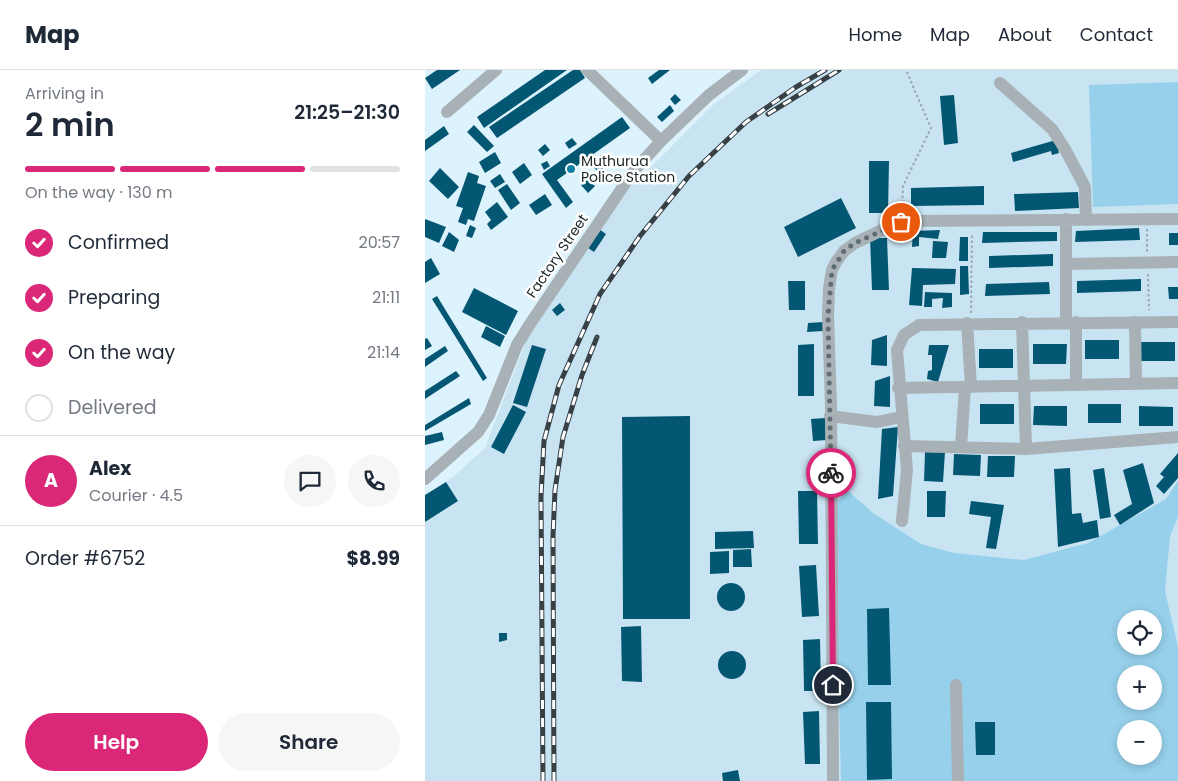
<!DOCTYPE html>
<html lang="en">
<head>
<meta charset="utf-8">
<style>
  body { margin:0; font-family:Poppins,sans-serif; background:#f6f6f7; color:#1f2937; height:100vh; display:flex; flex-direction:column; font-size:19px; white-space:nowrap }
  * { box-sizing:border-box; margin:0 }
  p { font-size:16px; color:#747a83 }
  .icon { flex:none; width:28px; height:28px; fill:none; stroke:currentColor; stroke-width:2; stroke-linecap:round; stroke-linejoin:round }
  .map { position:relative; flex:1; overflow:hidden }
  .side { display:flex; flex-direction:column; background:#fff; width:425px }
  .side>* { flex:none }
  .fabs { position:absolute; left:692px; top:540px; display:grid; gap:10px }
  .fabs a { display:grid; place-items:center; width:45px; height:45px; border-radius:50%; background:#fff; box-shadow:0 2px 8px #0003; font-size:25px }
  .pin { position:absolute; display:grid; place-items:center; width:42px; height:42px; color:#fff; margin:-21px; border:2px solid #fff; border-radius:50%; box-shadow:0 1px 5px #0007 }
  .courier { position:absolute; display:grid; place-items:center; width:50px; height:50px; margin:-25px; border:4px solid #db2777; border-radius:50%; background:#fff; color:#222; box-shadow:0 1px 6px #0007 }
  .headline em { font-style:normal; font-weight:600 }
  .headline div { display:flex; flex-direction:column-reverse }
  .headline { display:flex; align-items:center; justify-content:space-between; height:85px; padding:0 25px }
  h1 { font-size:32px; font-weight:600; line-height:38px }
  .bar { display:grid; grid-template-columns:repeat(4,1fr); gap:8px 5px; align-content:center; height:60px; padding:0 25px }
  .bar i { height:6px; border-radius:4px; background:#e0e1e3 }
  .bar .on { background:#db2777 }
  .bar p { grid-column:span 4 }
  .line { display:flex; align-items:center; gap:12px; padding:0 25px; border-top:1px solid #e0e1e3 }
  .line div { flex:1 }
  .round { display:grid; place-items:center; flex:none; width:52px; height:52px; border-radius:26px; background:#f6f6f7 }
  ol { padding:0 25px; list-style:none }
  li { display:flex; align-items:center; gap:15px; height:55px }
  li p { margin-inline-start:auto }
  li .icon { padding:5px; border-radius:50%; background:#db2777; color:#fff; stroke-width:4 }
  li:last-child { color:#747a83 }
  li i { width:28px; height:28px; border:2px solid #e0e1e3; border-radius:50% }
  .primary-button { display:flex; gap:10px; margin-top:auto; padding:10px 25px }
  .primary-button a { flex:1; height:58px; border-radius:30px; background:#db2777; color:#fff; font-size:20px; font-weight:600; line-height:58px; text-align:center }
  .primary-button a+a { background:#f6f6f7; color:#1f2937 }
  header { display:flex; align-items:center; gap:30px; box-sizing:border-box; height:70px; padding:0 25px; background:#fff; border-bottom:1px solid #e0e1e3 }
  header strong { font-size:24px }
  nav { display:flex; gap:28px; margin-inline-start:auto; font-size:18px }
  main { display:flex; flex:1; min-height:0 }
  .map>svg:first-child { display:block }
  .built { fill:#c8e4f2; fill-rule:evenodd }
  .green { fill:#96d0eb; fill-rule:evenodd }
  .building { fill:#045772 }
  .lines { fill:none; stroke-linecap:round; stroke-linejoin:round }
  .path { stroke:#97a8b0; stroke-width:2; stroke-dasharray:2.5 2.5; stroke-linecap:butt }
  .minor { stroke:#a8b1b6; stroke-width:12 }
  .rail-casing { stroke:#374045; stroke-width:5 }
  .rail { stroke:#fff; stroke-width:3; stroke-dasharray:9; stroke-linecap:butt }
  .done { stroke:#606d73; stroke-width:5; stroke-dasharray:0 9 }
  .route { stroke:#db2777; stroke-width:6 }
  .poi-dot { fill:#0c81a8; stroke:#fff; stroke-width:2 }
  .labels { text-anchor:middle; stroke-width:5; stroke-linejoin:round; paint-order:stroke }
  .poi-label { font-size:14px; fill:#1d2529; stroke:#fff; text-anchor:start }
  .street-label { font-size:14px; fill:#1d2529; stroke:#fff }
</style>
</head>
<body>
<header>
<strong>Map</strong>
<nav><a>Home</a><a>Map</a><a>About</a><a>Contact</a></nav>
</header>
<main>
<section class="side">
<div class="headline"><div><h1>2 min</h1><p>Arriving in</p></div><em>21:25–21:30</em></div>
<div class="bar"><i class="on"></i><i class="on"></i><i class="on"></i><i></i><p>On the way · 130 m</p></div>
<ol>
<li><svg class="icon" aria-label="check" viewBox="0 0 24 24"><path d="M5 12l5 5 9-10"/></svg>Confirmed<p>20:57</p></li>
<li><svg class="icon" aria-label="check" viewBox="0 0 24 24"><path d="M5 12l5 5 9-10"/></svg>Preparing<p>21:11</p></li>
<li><svg class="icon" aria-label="check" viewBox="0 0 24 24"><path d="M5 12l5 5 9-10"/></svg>On the way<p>21:14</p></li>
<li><i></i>Delivered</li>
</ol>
<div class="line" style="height:90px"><b class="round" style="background:#db2777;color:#fff">A</b><div><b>Alex</b><p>Courier · 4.5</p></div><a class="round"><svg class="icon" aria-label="chat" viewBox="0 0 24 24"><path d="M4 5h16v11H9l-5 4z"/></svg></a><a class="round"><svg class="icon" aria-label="phone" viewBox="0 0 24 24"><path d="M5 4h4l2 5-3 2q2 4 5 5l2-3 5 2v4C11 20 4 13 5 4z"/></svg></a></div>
<div class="line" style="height:65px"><div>Order #6752</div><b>$8.99</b></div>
<div class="primary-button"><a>Help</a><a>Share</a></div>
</section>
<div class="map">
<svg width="753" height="711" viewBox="0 0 753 711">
  <rect width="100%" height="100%" fill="#dcf2fc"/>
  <path class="built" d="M336,0H753V711H0V427L28,407L60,378L103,266L204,119L289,34ZM701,549H729V576H701ZM701,604H729V631H701ZM701,659H729V686H701Z"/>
  <path class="green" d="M753,12V134L668,137L664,15Z
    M753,411V447L745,466L740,521L753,577V711H416L409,436L422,420L448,443L496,474L529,483L599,490L663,473L741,429ZM701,549H729V576H701ZM701,604H729V631H701ZM701,659H729V686H701Z"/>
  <path class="building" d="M12,0H35L7,19L0,8Z
    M120,0H142L59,58L52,47Z
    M148,0H155L160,8L72,68L64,57Z
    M234,0H245L227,14L223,8Z
    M250,24L256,30L250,35L245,29Z
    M529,25L533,73L519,75L515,26Z
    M245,35L249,41L237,52L232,47Z
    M197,47L205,58L132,110L148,132L141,138L117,104Z
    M49,55L69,76L62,82L42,62Z
    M19,56L24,64L0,81V70Z
    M147,68L152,74L144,79L140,73Z
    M631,70L634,83L627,85L626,81L588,92L586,83Z
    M120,74L125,80L118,86L113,80Z
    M70,82L76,93L60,103L54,92Z
    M176,85L184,94L179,98L176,94L178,99L174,103L166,94Z
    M122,91L125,96L119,100L116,94Z
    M444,91H464L463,143H444Z
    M99,93L107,105L95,114L87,102Z
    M15,98L34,117L23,129L4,111Z
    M43,102L54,106L52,113L61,116L49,151L43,149L41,155L33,152L38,138L31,136Z
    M75,104L80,112L70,118L65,111Z
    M163,109L170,116L163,123L156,115Z
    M82,114L95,133L86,140L73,120Z
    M559,116V135L486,136V118Z
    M653,122L654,138L590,141L589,124Z
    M120,124L127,135L111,145L104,135Z
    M416,128L431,158L373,187L359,157Z
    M72,132L83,147L66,160L62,154L66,150L60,142Z
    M0,149L21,157L14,173L0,167Z
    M45,155L51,158L47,168L41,166Z
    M714,158L715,170L650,172L651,161Z
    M174,159L181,164L169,182L163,178Z
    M515,160L513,169L494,167V176L487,177L488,161Z
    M24,162L34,170L29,182L17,176Z
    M558,162H632V171L557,173Z
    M744,163H753V175H744Z
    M535,167H543V191H534Z
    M445,168H462L464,220H447Z
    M508,171L523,172L521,188H507Z
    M628,184V196L564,198V186Z
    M6,188L15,204L0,213V192Z
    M535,196H543L544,224L535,225Z
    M487,198L531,199L530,214L498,215L497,236L484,235Z
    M716,209V221L652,223V211Z
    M363,211H380V240H364Z
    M624,212L625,224L560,226L561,214Z
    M743,217H753V229H744Z
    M49,218L93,241L81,265L37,242Z
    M500,222L527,223V237L517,238L518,228L507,229V237H499Z
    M12,226L62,308L58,311L7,229Z
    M135,233L140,240L132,246L127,240Z
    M398,252V261L382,262L383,253Z
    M61,256L80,266L75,277L56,267Z
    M462,265V296L446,295L447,270Z
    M2,268L7,276L0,280V269Z
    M660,270H694V289H660Z
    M716,272H750V291H716Z
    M389,274V326H373V275Z
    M608,274H642L641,294H608Z
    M107,275L121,279L102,337L88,333Z
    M504,275H524L513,312L502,309L503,301L507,300V285H503Z
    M20,276L23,281L0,297V289Z
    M554,279H588V298H554Z
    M31,301L35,306L0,329V321Z
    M465,306V337L449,336L450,311Z
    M44,328L46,334L0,361V355Z
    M555,334H589V354H555Z
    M663,334H696V353H663Z
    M88,335L101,342L79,384L66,377Z
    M609,336H642V356L608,355Z
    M714,336L748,337V356H714Z
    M265,346V549H198L197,347Z
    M400,348L402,370L388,371L386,349Z
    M473,357L468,426L453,429L457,359Z
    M17,362L19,370L0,375V366Z
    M500,382H520L518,412L499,411Z
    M753,383V408L739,424L731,416L739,407L735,404Z
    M529,384L556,385L555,406L528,405Z
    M563,386H590L589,407H562Z
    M718,393L729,433L695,455L689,445L707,434L698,400Z
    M645,398L647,444L656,443L658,453L672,450L674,467L633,477L629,399Z
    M679,398L686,447L675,449L668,400Z
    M21,412L33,431L0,452V425Z
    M373,421H392L393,474H374Z
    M502,421H521L520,447H502Z
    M546,431L579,435L571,479L561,478L566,447L544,444Z
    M328,461L329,478L290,479V462Z
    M326,479L327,497H308V480Z
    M304,481V503L285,504V482Z
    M391,495L394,546L377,547L374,496Z
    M292 527a14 14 0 1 1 28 0a14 14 0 1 1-28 0Z
    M464,538L466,615H443L442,539Z
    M216,556L217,612L197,611L196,557Z
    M74,563H82V570L74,572Z
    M395,569L396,621H379L378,570Z
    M293 595a14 14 0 1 1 28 0a14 14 0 1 1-28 0Z
    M441,632H466L467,709L442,710Z
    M394,641L395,694H380L378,642Z
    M550,652H570V685H551Z
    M313,700L315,711H298L297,703Z"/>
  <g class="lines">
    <path class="path" d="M477,138L478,116L506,58L481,0
      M722,159V182
      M723,204L724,240
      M546,243L547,163"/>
    <path class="minor" d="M162,0L236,71
      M575,13L627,59L640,79L660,117L661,150
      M22,42L71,0
      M641,149V252
      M641,194L753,192
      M597,252L601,379
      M710,252L711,314
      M542,253L546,317
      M651,315V252
      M473,318L753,313
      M405,346L452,352L476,347
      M479,376L601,379L753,367
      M536,377L540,317
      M0,409L53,362L64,345L92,275L105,254L208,102L236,71L284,25L317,0
      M477,451L482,400L472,280L479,265L494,255L753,252
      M531,615L533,711
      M408,711L406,335L403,246L404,218L407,200L411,192L419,181L430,173L476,151L753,149"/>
    <g class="rail-casing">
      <path id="rail" d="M343,44L414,0
        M118,711L116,426L119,371L134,315L175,224L215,166L264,106L321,52L371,17L400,0
        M129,711L128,466L130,420L138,367L157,305L172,267"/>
    </g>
    <use href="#rail" class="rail"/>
  </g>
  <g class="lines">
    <path class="done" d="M406,403L403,246L407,200L419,181L430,173L476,152"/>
    <path class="route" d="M406,403L408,615"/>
  </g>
  <circle class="poi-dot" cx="146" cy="99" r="5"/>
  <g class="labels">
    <g class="poi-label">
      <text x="156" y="96">Muthurua<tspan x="156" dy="16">Police Station</tspan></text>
    </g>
    <g class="street-label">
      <text transform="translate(132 186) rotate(-56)" y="5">Factory Street</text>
    </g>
  </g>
</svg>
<div class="fabs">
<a><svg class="icon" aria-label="locate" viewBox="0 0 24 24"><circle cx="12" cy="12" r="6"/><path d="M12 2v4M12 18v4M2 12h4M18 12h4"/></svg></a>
<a>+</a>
<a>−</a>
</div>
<div class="pin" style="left:476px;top:152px;background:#ea580c"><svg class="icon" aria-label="bag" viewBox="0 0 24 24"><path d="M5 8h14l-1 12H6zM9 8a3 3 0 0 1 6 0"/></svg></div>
<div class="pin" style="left:408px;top:615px;background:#1f2937"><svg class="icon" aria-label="home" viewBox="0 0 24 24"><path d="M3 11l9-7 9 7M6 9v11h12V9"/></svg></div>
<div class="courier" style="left:406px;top:403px"><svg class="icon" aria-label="bike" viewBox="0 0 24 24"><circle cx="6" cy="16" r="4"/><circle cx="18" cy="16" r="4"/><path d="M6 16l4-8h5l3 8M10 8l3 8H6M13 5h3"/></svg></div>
</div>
</main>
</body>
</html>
